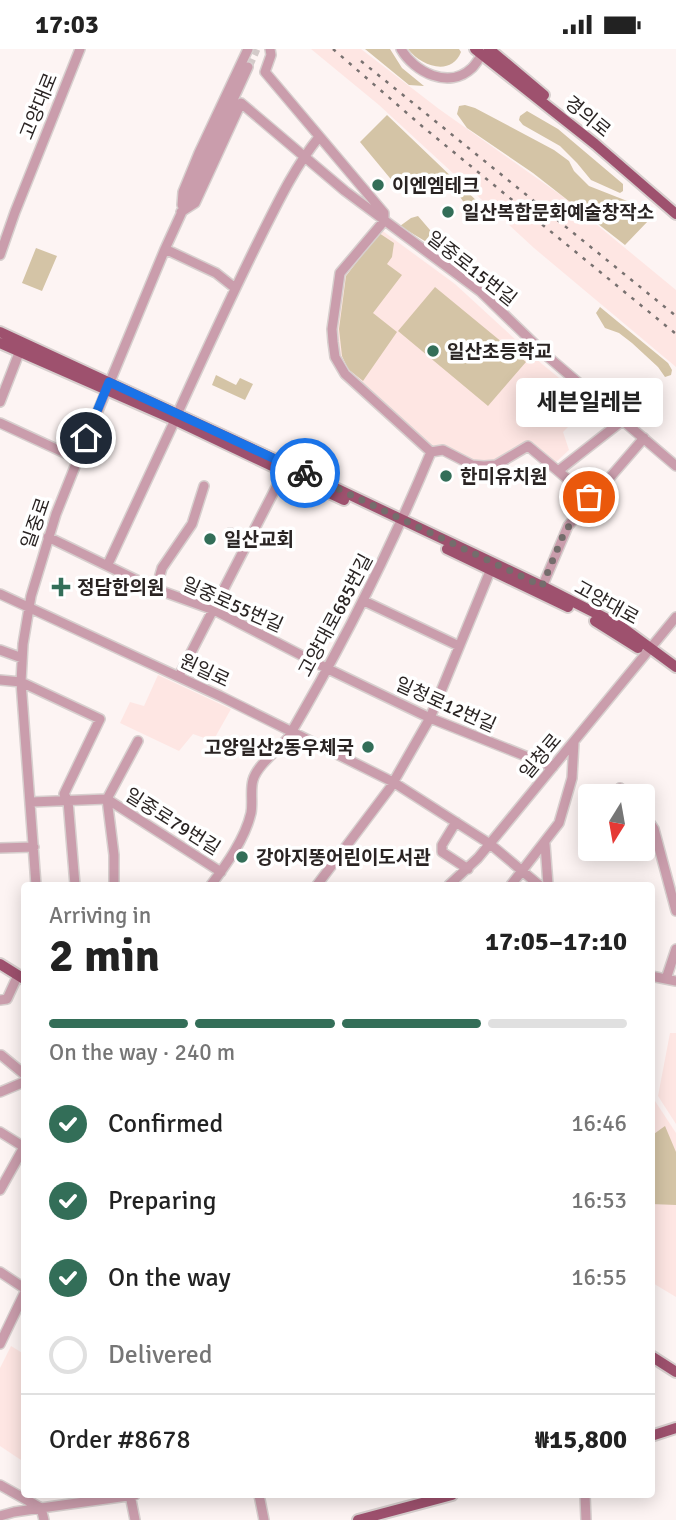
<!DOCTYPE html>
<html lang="en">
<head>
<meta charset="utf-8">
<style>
  body { margin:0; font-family:Signika,"Noto Sans KR",sans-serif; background:#f2f2f2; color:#222; height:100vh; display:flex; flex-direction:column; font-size:26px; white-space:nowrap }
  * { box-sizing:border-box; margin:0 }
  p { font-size:23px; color:#767676 }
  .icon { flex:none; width:38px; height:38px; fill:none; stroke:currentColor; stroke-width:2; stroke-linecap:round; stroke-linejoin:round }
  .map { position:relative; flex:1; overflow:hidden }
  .sheet { position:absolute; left:21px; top:833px; width:634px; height:616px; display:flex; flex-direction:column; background:#fff; border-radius:7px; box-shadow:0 4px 18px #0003 }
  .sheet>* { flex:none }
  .needle { width:46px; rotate:191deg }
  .buttons { position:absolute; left:578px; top:735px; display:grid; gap:14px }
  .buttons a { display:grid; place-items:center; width:77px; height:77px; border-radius:7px; background:#fff; box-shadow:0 4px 18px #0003; font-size:35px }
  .pin { position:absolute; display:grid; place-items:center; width:60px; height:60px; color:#fff; margin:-30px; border:4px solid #fff; border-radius:50%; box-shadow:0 2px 7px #0007 }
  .courier { position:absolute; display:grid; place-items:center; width:70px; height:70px; margin:-35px; border:5px solid #1a73e8; border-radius:50%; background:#fff; color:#222; box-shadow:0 2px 9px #0007 }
  .bubble { position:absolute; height:49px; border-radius:7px; background:#fff; box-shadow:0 4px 18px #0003; font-size:23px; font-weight:700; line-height:49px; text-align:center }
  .overview em { font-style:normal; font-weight:700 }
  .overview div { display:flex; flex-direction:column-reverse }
  .overview { display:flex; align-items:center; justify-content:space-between; height:119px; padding:0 28px }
  h1 { font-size:46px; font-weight:700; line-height:52px }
  .bar { display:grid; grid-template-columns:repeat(4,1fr); gap:10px 7px; align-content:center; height:84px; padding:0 28px }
  .bar i { height:9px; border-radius:5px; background:#e0e0e0 }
  .bar .selected { background:#336e58 }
  .bar p { grid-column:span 4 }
  .line { display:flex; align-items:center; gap:18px; padding:0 28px; border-top:2px solid #e0e0e0 }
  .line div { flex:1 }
  ol { padding:0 28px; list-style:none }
  li { display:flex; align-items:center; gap:21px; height:77px }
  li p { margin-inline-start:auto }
  li .icon { padding:7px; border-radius:50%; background:#336e58; color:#fff; stroke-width:4 }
  li:last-child { color:#767676 }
  li i { width:38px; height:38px; border:4px solid #e0e0e0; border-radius:50% }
  .status { display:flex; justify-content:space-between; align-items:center; height:49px; padding:0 35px; background:#fff; direction:ltr }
  .status svg { height:19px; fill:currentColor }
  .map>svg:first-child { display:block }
  .built { fill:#fee6e3 }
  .green { fill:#d4c4a6 }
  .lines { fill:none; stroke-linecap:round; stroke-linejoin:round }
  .minor-tunnel { stroke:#d3cac9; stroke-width:9; stroke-dasharray:9 4.5; stroke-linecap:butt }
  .minor-casing { stroke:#d7cfce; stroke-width:12 }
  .major-casing { stroke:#d7cfce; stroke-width:14 }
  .minor { stroke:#ca9dac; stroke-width:9 }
  .major { stroke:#9e516e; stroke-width:10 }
  .rail { stroke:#787170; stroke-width:2.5; stroke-dasharray:3.5 7; stroke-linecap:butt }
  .done { stroke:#746d6c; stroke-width:7; stroke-dasharray:0 12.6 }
  .route { stroke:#1a73e8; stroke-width:9 }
  .poi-dot { fill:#336e58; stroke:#fff; stroke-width:2.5 }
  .labels { text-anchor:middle; stroke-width:7; stroke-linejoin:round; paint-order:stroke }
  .street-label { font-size:19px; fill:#2a2423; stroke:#fff }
  .poi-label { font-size:19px; font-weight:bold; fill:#2a2423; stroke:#fff; text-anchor:start }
</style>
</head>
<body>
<div class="status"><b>17:03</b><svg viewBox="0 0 49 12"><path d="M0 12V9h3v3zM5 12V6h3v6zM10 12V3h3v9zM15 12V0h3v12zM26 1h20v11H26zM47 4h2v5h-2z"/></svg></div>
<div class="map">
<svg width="676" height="1471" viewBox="0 0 676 1471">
  <rect width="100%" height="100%" fill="#fdf4f3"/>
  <path class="built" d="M311,0H361L439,60L562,147L676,241V318L534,199L379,56Z
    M380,180L455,235L542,315L591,355L563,383L569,401L555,414L527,393L494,413H472L433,400L347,323L339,308L335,280L343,226Z
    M158,626L231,660L213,692L193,685L179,702L120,674L130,653L144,657Z
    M670,984H676V1075L658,1047Z
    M655,1052L676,1084V1248L651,1233V1057Z
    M11,1297L24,1305V1413L0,1397V1319Z"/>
  <path class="green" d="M365,0H390L402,19L424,37L409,36Z
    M408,0H459L461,3C451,28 421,17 408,0Z
    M465,56L475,59L554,101L569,112L574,122L589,137L645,159L649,171L625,196L533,124L467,79L457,65L459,57Z
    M527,62L558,80L623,135V142L620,144L591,131L577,114L560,97L523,76L519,71L520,67Z
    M387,66L480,155L471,164L452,136L418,134L399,140L360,93Z
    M418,167L436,188L438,200L400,177L411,169Z
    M379,184L394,194L392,208L387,215L402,226L373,264L397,283L363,332L348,320L342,307L339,280L346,227Z
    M36,199L57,207L42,242L22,234Z
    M435,238L526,313L488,357L398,282Z
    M600,258L668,314L672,321L671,326L665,328L658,318L632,294L619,284L605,279L596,264Z
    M216,326L236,336L240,329L253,335L245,351L212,336Z
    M665,1077L676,1103V1156L651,1155V1087Z"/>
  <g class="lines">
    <path class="minor-tunnel" d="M248,18L256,0"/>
    <g class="minor-casing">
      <path id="minor" d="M270,0L271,6L265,23L384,164V172
        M401,0C414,23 449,41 472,19C476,15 479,10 482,5
        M182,156L183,143L199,104L248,0
        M181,163L195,154L241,54L345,142L481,243L547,307L676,417
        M384,172L340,224L332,280L333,293L335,308L345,325L431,403
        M165,200L216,224L235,239
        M0,206L15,163L80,0
        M0,353L21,299
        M180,359C206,302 232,245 260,189C278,153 294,119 319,88
        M0,374L78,410
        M431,403L443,401L472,416L484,417L496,416L528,397L558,422
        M591,450L558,422L622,372
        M230,484L249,493
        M48,488L153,539L214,561L326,619L430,669L553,718
        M108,515L175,371
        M156,540L162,519L192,475L204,437
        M540,543L568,477L644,389
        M0,545L220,647L393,733L490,795L539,836
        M364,552L459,597
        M0,601L22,609
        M179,627L287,417
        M0,631L21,633L100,670L64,745L68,752L75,836
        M620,739L627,747
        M31,753L107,750L221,823
        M642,762L654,780L676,862
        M456,773L442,796V803L468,820
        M545,795L548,836
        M0,799L34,798
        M36,836L21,633L23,595L31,547L56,465L78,410L165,200L248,18
        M114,836V806L107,750L138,692
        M211,836C226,816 245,790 251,764C253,753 250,741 253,731C257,716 278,701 288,689C342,597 390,502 431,403
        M317,836L390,739L430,669L493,515
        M449,836L478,809L676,568
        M511,836L559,774L572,729L574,693
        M651,927L676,932
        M666,930L676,900
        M0,951L7,950L18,926
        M1,1006L24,1025
        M0,1043L24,1033
        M0,1083L24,1098
        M0,1141L24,1098
        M0,1223L24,1239
        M0,1295L24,1245
        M0,1436L41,1459L135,1446
        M130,1446L135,1471
        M259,1446L264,1471
        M585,1446L586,1471
        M0,1467L14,1463L41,1459L44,1471"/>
    </g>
    <g class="major-casing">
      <path id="major" d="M475,0L595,95L676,165
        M489,0L544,46
        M0,283L287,416L542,537L619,576L676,618
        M0,294L175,371L344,451
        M447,500L568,558
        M595,572L638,599
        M0,915L24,930
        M651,1307L676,1323
        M651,1387L676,1379
        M358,1471L452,1446"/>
    </g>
    <use href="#minor" class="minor"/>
    <use href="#major" class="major"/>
    <path class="rail" d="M333,0L423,78L676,285
      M361,12L676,267"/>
  </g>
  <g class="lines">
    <path class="done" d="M305,424L542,537L565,482L592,450L589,448"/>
    <path class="route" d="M86,389L109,333L305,424"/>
  </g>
  <g class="poi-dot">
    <circle cx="378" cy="136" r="7"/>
    <circle cx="448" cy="163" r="7"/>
    <circle cx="433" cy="302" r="7"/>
    <circle cx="446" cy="427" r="7"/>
    <circle cx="210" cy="490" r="7"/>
    <path d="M57.5 527.5h7v7h7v7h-7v7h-7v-7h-7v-7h7z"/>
    <circle cx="368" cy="698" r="7"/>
    <circle cx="242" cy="808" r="7"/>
  </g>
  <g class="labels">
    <g class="street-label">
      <text transform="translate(38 57) rotate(-68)" y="7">고양대로</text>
      <text transform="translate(588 67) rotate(39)" y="7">경의로</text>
      <text transform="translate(472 219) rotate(38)" y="7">일중로15번길</text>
      <text transform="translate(35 474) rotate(-71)" y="7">일중로</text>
      <text transform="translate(607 553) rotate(29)" y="7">고양대로</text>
      <text transform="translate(233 555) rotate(24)" y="7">일중로55번길</text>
      <text transform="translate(335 566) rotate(-62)" y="7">고양대로685번길</text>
      <text transform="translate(205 621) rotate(25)" y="7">원일로</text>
      <text transform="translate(446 655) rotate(24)" y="7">일청로12번길</text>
      <text transform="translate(540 707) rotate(-50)" y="7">일청로</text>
      <text transform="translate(173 772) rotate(32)" y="7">일중로79번길</text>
    </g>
    <g class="poi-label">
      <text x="392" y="143">이엔엠테크</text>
      <text x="462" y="170">일산복합문화예술창작소</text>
      <text x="447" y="309">일산초등학교</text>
      <text x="460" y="434">한미유치원</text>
      <text x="224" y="497">일산교회</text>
      <text x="77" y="545">정담한의원</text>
      <text x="354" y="705" text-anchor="end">고양일산2동우체국</text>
      <text x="256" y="815">강아지똥어린이도서관</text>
    </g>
  </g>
</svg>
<div class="buttons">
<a><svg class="needle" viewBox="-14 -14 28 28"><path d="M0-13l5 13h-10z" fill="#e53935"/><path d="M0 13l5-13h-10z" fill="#767676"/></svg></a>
</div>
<div class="pin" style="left:589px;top:448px;background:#ea580c"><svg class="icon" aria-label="bag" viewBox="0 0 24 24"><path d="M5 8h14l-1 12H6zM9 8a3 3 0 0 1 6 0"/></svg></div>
<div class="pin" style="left:86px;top:389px;background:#1f2937"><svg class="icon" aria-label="home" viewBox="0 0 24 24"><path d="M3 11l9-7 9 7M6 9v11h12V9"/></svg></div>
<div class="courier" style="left:305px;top:424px"><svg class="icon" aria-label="bike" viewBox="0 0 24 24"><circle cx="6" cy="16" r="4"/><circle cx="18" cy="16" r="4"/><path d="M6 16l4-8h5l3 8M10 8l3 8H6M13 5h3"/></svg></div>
<div class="bubble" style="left:516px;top:329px;width:147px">세븐일레븐</div>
<section class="sheet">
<div class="overview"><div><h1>2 min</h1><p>Arriving in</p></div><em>17:05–17:10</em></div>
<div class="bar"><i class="selected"></i><i class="selected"></i><i class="selected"></i><i></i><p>On the way · 240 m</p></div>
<ol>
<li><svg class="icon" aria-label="check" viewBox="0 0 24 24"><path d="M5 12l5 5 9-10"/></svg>Confirmed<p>16:46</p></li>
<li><svg class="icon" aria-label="check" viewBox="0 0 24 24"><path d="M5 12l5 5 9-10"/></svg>Preparing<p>16:53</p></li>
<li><svg class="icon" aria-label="check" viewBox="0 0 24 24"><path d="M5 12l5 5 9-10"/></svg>On the way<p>16:55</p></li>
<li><i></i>Delivered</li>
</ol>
<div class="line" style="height:91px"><div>Order #8678</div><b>₩15,800</b></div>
</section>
</div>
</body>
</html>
